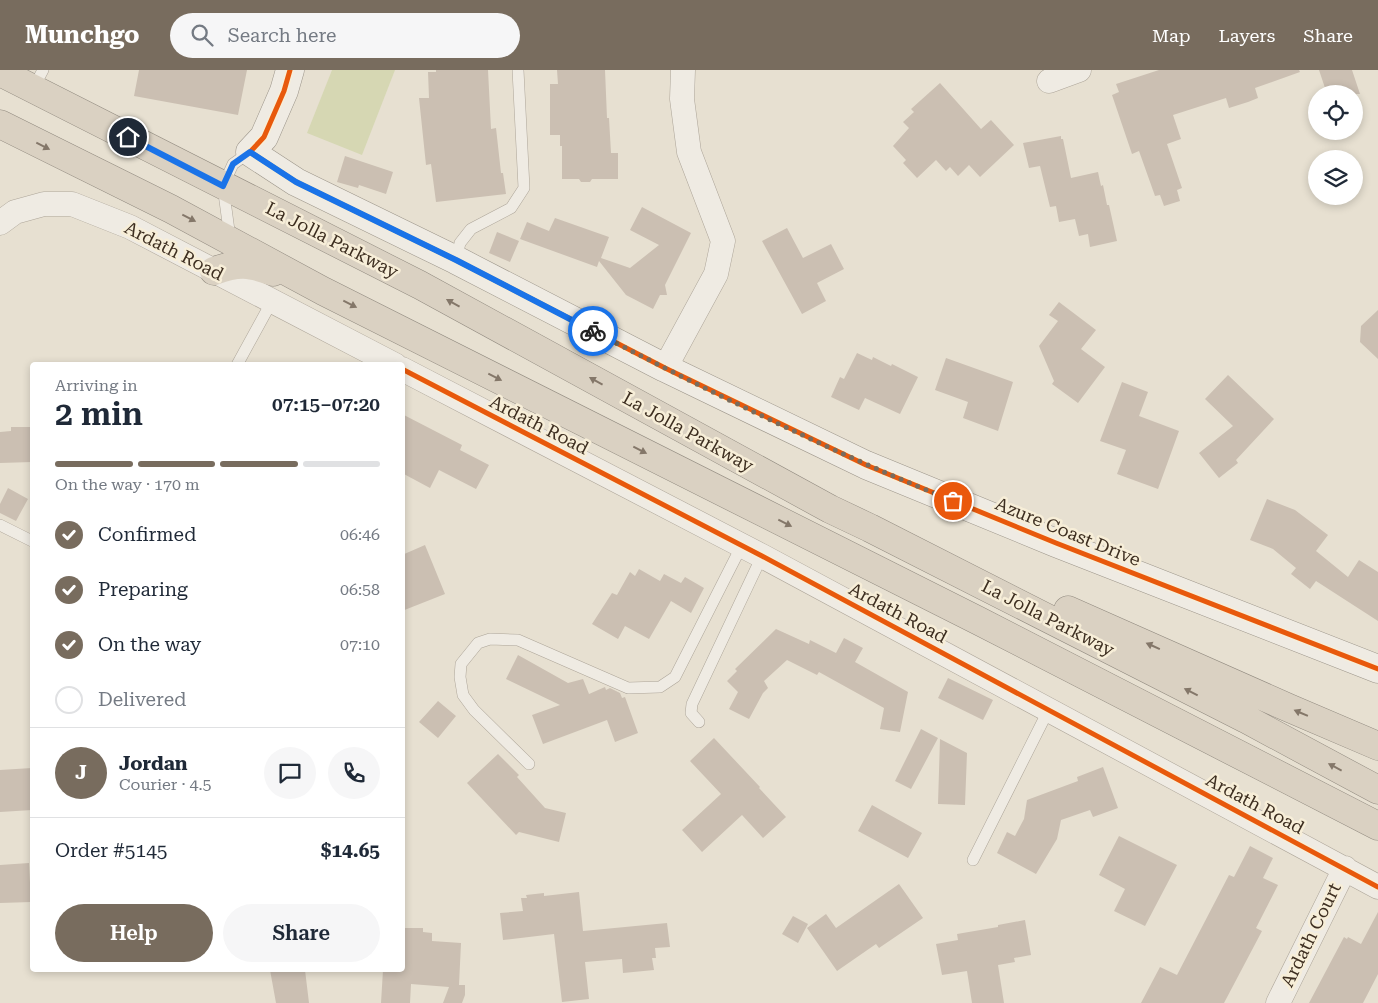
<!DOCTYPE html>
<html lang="en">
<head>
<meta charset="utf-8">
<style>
  body { margin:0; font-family:"Roboto Serif",serif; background:#f6f6f7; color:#1f2937; height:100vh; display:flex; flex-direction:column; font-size:19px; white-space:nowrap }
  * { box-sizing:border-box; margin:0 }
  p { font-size:16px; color:#747a83 }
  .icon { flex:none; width:28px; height:28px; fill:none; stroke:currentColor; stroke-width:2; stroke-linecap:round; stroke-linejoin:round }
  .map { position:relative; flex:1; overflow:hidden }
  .sheet { position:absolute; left:30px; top:292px; width:375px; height:610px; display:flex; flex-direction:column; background:#fff; border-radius:5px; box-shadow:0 2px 8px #0003 }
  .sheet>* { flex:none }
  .controls { position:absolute; left:1308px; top:15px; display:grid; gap:10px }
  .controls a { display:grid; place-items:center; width:55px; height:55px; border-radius:50%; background:#fff; box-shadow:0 2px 8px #0003; font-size:25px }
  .pin { position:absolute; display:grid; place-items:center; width:42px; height:42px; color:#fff; margin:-21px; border:2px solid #fff; border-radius:50%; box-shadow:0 1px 5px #0007 }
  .courier { position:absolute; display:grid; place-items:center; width:50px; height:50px; margin:-25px; border:4px solid #1a73e8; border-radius:50%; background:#fff; color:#222; box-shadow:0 1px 6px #0007 }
  .overview em { font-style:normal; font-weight:600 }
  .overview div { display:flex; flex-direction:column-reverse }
  .overview { display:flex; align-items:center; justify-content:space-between; height:85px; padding:0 25px }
  h1 { font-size:32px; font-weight:600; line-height:38px }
  .bar { display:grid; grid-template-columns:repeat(4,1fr); gap:8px 5px; align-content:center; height:60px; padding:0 25px }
  .bar i { height:6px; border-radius:4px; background:#e0e1e3 }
  .bar .active { background:#786c5e }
  .bar p { grid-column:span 4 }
  .line { display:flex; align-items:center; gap:12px; padding:0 25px; border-top:1px solid #e0e1e3 }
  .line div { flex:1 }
  .round { display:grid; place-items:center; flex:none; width:52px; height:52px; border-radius:26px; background:#f6f6f7 }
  ol { padding:0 25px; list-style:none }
  li { display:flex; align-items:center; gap:15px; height:55px }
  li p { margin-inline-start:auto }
  li .icon { padding:5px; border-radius:50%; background:#786c5e; color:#fff; stroke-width:4 }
  li:last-child { color:#747a83 }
  li i { width:28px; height:28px; border:2px solid #e0e1e3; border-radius:50% }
  .cta { display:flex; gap:10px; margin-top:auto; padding:10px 25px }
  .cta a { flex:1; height:58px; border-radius:30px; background:#786c5e; color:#fff; font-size:20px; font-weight:600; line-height:58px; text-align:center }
  .cta a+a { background:#f6f6f7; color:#1f2937 }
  header { display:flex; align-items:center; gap:30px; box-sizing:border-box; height:70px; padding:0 25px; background:#786c5e; color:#fff }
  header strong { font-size:24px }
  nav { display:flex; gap:28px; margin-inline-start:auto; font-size:18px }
  .search { width:350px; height:45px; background:#f6f6f7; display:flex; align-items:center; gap:12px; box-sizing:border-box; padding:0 18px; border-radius:28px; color:#747a83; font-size:19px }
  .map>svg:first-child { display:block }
  .green { fill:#d6d7b3 }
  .building { fill:#cbbfb2 }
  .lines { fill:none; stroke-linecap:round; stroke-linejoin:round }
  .lane-casing { stroke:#ada599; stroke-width:12 }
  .street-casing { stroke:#ada599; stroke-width:25 }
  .secondary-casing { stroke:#9c958a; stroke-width:29 }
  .highway-casing { stroke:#928b80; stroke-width:29 }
  .lane { stroke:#efebe3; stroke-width:11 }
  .street { stroke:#efebe3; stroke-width:24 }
  .secondary { stroke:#efebe3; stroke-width:28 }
  .highway { stroke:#dad1c2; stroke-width:28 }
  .cycleway-casing { stroke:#f7eed8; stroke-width:8 }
  .cycleway { stroke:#e8590c; stroke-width:5 }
  .oneway { fill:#847769 }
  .done { stroke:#786c5e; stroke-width:5; stroke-dasharray:0 9 }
  .route { stroke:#1a73e8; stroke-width:6 }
  .labels { text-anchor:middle; stroke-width:5; stroke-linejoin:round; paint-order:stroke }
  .street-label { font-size:18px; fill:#3d2e20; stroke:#f7eed8 }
</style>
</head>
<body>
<header>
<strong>Munchgo</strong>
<div class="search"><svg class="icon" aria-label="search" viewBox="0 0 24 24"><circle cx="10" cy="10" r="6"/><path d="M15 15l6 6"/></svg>Search here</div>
<nav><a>Map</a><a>Layers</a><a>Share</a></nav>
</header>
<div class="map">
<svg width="1378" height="933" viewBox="0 0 1378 933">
  <rect width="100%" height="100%" fill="#e7e0d1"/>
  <path class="green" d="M332,0H395L362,85L307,63Z"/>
  <path class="building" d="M139,0H247L238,45L134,26Z
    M436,0H488L491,59L496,58L501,103H503L506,124L436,132L431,94L426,95L419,28H429L428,2H436Z
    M557,0H605L607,48H609L611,83H618V109H592L590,112H581L579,109H562V76H560V65H550V14H558Z
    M1159,0H1299L1300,2L1255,18L1258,28L1248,32L1229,38L1226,28L1173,45L1181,69L1167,74L1182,118L1177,120L1180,131L1164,136L1160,125L1155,126L1139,81L1132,84L1112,25L1119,22L1116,14Z
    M1319,0H1352L1360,24H1327Z
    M940,13L981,59L991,50L1014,75L980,107L969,95L958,106L950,97L946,101L936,90L917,108L903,93L906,90L893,76L909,58L903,52L914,42L911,39Z
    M1061,66V69H1063L1071,108L1098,102L1101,116L1103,115L1107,135H1109L1117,171L1090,177L1088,164L1079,166L1075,149L1059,152L1056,136L1050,137L1040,96L1029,98L1023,73Z
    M345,86L393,102L386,124L359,115L358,118L337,112Z
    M642,137L691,163L665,215L667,225H660L653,239L626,225L599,191L597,197L520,169L527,152L549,161L555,148L609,167L601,188L630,198L659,175L630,160Z
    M787,158L803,188L831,174L844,199L817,213L826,231L802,244L762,171Z
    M497,162L519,171L510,192L489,183Z
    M1059,232L1096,260L1081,279L1105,297L1078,333L1052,314L1054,311L1039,276L1058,251L1049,245Z
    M1378,240V289L1360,272L1361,256Z
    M857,283L872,290L873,287L891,296L892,294L918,307L900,344L865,328L859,340L831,327L840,307L844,309Z
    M946,288L1013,312L998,361L963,348L968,332L935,320Z
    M1228,305L1274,349L1236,390L1238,393L1219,408L1199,383L1233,356L1205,329Z
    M1122,312L1148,322L1139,346L1179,361L1158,419L1117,404L1126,380L1100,371Z
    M402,344L462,375L460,380L489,395L476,419L439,400L430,418L402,403Z
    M11,357H32V392L0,393V362L11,361Z
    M8,418L28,429L16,451L0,443V434Z
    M1267,429L1295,440L1328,465L1316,481L1348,507L1359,490L1378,502V551L1316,511L1310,519L1291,504L1296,498L1273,479L1250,470Z
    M425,475L445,524L402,541V485Z
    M639,499L660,511L664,504L681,513L685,507L704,518L691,543L671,531L649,569L625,556L618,569L592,554L612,523L617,525L630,502L635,506Z
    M776,559L809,574L810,570L836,583L844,568L863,578L855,592L908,622L900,662L880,659L884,638L819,602L817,605L787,590L764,611L768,618L763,623L749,649L729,639L738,622L727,611L737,601L735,599Z
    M518,585L568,613L583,609L589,624L605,617L606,620L610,618L620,623L622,628L625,627L638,663L615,672L607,650L543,674L532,645L560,635L506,609Z
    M948,608L993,630L983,650L938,628Z
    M438,631L456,646L438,668L419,652Z
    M921,659L938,668L911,719L895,711Z
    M714,668L760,717L759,718L786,747L763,768L742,745L702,782L682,760L721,724L690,691Z
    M940,669L967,683L965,735L938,734Z
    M498,684L519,705L517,707L545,738L566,743L559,772L519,762L516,765L467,713Z
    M1103,697L1118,738L1093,747L1090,740L1061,750L1057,769L1036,804L997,783L1007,762L1015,766L1024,749L1027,730L1078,711L1077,707Z
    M32,698V740L0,742V700Z
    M872,735L922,763L908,788L858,761Z
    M1119,766L1177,795L1145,856L1114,841L1125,819L1099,805Z
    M1250,776L1273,788L1263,808L1278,815L1256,858L1262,861L1224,933H1141L1160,897L1177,905L1229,805L1234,807Z
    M29,793L31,832L0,833V795Z
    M899,814L923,848L879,878L876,874L837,901L807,858L826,844L836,858Z
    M579,822L583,861L667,853L670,877L655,878L656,888H652L654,900L623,903L622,889L585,892L589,929L562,932L554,864L503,870L500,843L523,841L521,828H527L526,825L544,823V826Z
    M1378,842V904L1363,933H1309L1344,867L1347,869L1348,867L1361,874Z
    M793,846L808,854L798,873L782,864Z
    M1025,850L1031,885L1014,888L1015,892L998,895L1004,933H972L967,901L942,905L936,874L958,870L957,864L998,857V855Z
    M402,858H423V862L432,863V871L461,873L459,915H465V925L462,933H443L449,917L411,914L410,933H381L383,900H402Z
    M270,900H305L309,933H276Z"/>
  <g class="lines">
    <g class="lane-casing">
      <path id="lane" d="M33,19L43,0
        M230,168L223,116L233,94L250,82
        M456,190L460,173L471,159L511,138L524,118L518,0
        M237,295L272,231
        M0,455L32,471
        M699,652L691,643L692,634L762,486
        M529,694L474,640L463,625L460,607L461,594L478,573L490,569L518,570L628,618L660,617L675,607L742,475
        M973,790L1049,639"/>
    </g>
    <g class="street-casing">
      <path id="street" d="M1049,11L1079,0
        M0,153L15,142L44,134H72L130,157L395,295
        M665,298L716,204L723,171L689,82L682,29L683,0
        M402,299L762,486L1378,817
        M1278,933L1345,798"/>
    </g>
    <g class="secondary-casing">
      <path id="secondary" d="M290,0L284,21L264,67L250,82L296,112L456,190L665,298L866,395L1056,473L1378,599"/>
    </g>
    <g class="highway-casing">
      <path id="highway" d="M0,2L420,215L830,439L870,458L1246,649L1378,720
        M0,54L171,139L323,221L977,550L1378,756
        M214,201C239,192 249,193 273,202
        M1068,540L1289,638L1378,676"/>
    </g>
    <use href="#lane" class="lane"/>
    <use href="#street" class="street"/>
    <use href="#secondary" class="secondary"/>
    <use href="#highway" class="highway"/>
    <g class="cycleway-casing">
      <path id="cycleway" d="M290,0L284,21L264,67L250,82L296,112L456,190L665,298L866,395L1056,473L1378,599
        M402,299L762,486L1378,817"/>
    </g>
    <use href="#cycleway" class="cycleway"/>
  </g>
  <defs><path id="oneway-solid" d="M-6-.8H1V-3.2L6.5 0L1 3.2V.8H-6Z" transform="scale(1.25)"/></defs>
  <g class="oneway">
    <use href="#oneway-solid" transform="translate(43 76) rotate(27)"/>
    <use href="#oneway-solid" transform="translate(189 148) rotate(27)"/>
    <use href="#oneway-solid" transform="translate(453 233) rotate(-151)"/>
    <use href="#oneway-solid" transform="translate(350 234) rotate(27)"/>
    <use href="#oneway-solid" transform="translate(495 307) rotate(27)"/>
    <use href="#oneway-solid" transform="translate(596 311) rotate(-151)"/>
    <use href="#oneway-solid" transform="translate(640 380) rotate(27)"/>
    <use href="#oneway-solid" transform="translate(785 453) rotate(27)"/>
    <use href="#oneway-solid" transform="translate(1153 576) rotate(-156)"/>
    <use href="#oneway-solid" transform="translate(1191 622) rotate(-153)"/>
    <use href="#oneway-solid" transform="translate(1301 643) rotate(-157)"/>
    <use href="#oneway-solid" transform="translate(1335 697) rotate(-152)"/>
  </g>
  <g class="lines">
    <path class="done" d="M593,261C710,322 830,381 953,431"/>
    <path class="route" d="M128,67L223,116L233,94L250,82L296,112L456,190L593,261"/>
  </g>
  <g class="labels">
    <g class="street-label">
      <text transform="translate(332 170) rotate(27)" y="6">La Jolla Parkway</text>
      <text transform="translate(174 181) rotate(27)" y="6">Ardath Road</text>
      <text transform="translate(539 355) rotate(27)" y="6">Ardath Road</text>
      <text transform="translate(688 362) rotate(29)" y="6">La Jolla Parkway</text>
      <text transform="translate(1068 462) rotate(22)" y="6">Azure Coast Drive</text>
      <text transform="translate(898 543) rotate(28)" y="6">Ardath Road</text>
      <text transform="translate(1048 548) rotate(27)" y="6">La Jolla Parkway</text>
      <text transform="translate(1255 734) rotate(28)" y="6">Ardath Road</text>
      <text transform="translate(1311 865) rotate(-64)" y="6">Ardath Court</text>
    </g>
  </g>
</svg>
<div class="controls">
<a><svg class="icon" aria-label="locate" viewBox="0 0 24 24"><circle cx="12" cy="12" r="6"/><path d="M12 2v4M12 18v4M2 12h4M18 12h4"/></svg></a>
<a><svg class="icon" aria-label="layers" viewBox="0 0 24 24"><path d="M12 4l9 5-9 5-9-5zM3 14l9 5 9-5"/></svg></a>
</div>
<div class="pin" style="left:953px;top:431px;background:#ea580c"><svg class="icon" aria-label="bag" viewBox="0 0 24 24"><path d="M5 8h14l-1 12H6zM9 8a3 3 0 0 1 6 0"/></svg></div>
<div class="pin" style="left:128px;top:67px;background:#1f2937"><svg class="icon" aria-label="home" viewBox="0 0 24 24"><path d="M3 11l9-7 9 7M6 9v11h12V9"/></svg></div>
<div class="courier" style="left:593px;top:261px"><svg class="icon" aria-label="bike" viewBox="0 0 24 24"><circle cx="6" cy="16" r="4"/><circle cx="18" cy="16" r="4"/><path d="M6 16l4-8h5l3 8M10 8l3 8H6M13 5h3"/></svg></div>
<section class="sheet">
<div class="overview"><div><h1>2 min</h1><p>Arriving in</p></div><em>07:15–07:20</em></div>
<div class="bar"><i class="active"></i><i class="active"></i><i class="active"></i><i></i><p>On the way · 170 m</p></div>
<ol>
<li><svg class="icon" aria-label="check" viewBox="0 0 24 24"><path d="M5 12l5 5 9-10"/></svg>Confirmed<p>06:46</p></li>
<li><svg class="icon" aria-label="check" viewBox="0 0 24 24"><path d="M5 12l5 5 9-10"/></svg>Preparing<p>06:58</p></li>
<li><svg class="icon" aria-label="check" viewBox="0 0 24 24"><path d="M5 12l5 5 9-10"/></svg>On the way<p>07:10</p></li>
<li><i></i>Delivered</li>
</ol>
<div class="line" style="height:90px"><b class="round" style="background:#786c5e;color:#fff">J</b><div><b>Jordan</b><p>Courier · 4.5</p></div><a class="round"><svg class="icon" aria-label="chat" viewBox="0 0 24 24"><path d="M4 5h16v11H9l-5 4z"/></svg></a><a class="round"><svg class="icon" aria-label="phone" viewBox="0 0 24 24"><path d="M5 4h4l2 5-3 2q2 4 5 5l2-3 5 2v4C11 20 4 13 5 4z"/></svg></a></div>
<div class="line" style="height:65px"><div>Order #5145</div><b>$14.65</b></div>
<div class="cta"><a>Help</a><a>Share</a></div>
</section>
</div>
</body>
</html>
